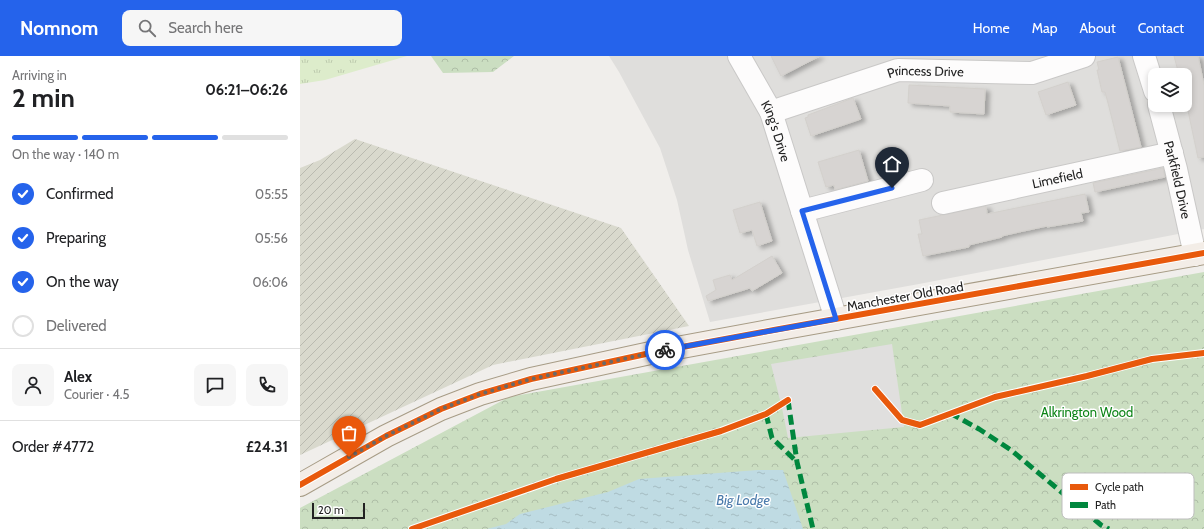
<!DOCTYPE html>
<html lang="en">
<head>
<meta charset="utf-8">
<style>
  body { margin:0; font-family:Cabin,sans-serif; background:#f6f6f6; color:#202124; height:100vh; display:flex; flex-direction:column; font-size:15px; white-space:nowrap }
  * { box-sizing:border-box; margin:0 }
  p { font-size:13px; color:#757577 }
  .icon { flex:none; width:22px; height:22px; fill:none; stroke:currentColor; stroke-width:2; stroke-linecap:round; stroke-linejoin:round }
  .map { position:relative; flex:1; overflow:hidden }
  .side { display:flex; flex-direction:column; background:#fff; width:300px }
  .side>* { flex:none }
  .fabs { position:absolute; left:848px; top:12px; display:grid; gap:8px }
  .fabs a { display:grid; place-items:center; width:44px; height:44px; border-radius:8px; background:#fff; box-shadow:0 2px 6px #0003; font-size:20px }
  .scale { position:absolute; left:12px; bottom:10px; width:53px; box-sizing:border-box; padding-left:4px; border:2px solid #222; border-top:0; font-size:11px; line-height:14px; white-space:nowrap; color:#222; -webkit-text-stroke:3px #fff; paint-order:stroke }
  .pin { position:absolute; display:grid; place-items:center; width:34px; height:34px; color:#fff; margin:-41px -17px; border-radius:50% 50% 50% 0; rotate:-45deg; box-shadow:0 0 4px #0007 }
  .pin .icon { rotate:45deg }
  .courier { position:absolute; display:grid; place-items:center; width:40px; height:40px; margin:-20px; border:3px solid #2563eb; border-radius:50%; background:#fff; color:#222; box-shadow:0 1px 5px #0007 }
  .head em { font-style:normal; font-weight:700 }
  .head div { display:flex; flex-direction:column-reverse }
  .head { display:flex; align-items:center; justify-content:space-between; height:68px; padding:0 12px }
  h1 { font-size:26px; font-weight:700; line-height:30px }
  .bar { display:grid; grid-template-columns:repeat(4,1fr); gap:6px 4px; align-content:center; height:48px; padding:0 12px }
  .bar i { height:5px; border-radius:3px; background:#e0e0e0 }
  .bar .on { background:#2563eb }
  .bar p { grid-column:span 4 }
  .line { display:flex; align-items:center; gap:10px; padding:0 12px; border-top:1px solid #e0e0e0 }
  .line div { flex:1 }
  .round { display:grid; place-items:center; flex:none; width:42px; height:42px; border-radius:8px; background:#f6f6f6 }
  ol { padding:0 12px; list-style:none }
  li { display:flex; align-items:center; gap:12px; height:44px }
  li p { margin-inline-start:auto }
  li .icon { padding:4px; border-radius:50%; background:#2563eb; color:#fff; stroke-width:4 }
  li:last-child { color:#757577 }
  li i { width:22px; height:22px; border:2px solid #e0e0e0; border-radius:50% }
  header { display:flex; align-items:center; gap:24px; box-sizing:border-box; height:56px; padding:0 20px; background:#2563eb; color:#fff }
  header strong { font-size:19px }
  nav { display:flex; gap:22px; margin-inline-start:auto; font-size:14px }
  .search { width:280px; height:36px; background:#f6f6f6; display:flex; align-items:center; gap:10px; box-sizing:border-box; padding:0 14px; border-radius:8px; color:#757577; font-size:15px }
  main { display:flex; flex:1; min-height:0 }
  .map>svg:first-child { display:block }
  .residential { fill:#dfdedc; fill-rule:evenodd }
  .construction { fill:url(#construction-furrows) }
  .grass { fill:url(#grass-tufts) }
  .forest { fill:url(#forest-crowns) }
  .parking { fill:#e0dfde }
  .water { fill:url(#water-ripples) }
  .building { fill:#d7d4d2; stroke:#d3d0cc; filter:url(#shadow) }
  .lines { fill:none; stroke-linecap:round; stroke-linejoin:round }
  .minor-casing { stroke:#c9c8c7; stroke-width:24 }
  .major-casing { stroke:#a79c86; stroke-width:24 }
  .minor { stroke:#fdfcfc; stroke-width:22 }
  .major { stroke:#f3ede7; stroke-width:22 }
  .quiet { stroke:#00873e; stroke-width:5; stroke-dasharray:10 5; stroke-linecap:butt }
  .cycleway-casing { stroke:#fff; stroke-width:8 }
  .cycleway { stroke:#e8590c; stroke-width:6 }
  .done { stroke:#6a6968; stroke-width:4; stroke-dasharray:0 7.2 }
  .route { stroke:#2563eb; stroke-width:5 }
  .labels { text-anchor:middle; stroke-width:3; stroke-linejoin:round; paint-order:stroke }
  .street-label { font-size:13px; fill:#222; stroke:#fff }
  .park-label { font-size:13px; fill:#0c8416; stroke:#fff }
  .water-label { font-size:14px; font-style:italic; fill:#4a7aab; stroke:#fff }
  .key { fill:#fff; stroke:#bdbdbd; stroke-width:1 }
  .key-label { font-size:11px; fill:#222 }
</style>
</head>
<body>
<header>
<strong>Nomnom</strong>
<div class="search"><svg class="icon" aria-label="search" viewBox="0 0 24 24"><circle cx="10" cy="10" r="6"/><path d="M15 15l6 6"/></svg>Search here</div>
<nav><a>Home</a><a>Map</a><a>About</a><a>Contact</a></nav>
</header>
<main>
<section class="side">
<div class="head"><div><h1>2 min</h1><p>Arriving in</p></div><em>06:21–06:26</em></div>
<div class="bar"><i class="on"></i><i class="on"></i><i class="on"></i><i></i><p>On the way · 140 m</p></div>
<ol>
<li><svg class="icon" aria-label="check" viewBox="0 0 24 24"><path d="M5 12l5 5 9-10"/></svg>Confirmed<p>05:55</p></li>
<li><svg class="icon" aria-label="check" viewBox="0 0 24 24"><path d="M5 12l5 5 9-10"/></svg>Preparing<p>05:56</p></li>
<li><svg class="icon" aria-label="check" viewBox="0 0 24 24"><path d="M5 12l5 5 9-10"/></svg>On the way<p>06:06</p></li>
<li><i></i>Delivered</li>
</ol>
<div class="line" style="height:72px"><a class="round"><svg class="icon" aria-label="person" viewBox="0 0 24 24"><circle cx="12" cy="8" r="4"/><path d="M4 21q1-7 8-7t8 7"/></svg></a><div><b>Alex</b><p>Courier · 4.5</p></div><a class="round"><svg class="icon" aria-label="chat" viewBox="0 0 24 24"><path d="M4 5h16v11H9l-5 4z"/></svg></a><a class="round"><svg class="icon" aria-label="phone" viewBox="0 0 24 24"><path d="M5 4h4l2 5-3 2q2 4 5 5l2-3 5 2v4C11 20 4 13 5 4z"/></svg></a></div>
<div class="line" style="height:52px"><div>Order #4772</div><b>£24.31</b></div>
</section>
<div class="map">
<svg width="904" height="473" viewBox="0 0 904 473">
  <defs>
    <pattern id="construction-furrows" width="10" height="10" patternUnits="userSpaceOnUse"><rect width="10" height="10" fill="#d9d9cd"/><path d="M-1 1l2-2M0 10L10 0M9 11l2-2" fill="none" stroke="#babab0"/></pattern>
    <pattern id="grass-tufts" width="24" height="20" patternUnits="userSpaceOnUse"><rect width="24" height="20" fill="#ddeccb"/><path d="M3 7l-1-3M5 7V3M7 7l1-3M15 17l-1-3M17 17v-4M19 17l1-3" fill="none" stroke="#bdcaae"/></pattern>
    <pattern id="forest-crowns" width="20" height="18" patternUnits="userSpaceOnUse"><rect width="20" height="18" fill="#cbdec1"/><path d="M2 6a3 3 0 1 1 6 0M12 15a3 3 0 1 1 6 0" fill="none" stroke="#aebea6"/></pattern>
    <pattern id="water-ripples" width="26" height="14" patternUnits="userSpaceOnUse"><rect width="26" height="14" fill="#bfdbe3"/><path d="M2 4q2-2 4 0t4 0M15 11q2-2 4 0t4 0" fill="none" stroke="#a4bcc2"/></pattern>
    <filter id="shadow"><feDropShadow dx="4.5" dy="2.5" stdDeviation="2" flood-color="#0004"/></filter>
  </defs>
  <rect width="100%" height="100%" fill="#f0eeeb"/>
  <path class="residential" d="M309,0H904V173L619,228L410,266L388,194L377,144L360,92L319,16ZM855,19H885V49H855Z"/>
  <path class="construction" d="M55,83L321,172L389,270L193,309L0,399V112L20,104Z"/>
  <path class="grass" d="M0,0H107L25,24L0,28Z"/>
  <path class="forest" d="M131,0H214L193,16L143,17Z
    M904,216V473H0V452L209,341Z"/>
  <path class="parking" d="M592,288L604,371L488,382L482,352L471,308Z"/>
  <path class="water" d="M458,414H483L503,473H187L206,468L220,458L308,436L339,423Z"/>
  <path class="building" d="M471,0H520L481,20Z
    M874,0H898L904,29V101L898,102L887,50L885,51V19H879Z
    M818,1L841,91L820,95L808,47L805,36H802L797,14H799L797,6Z
    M768,26L776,49L746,59L738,36Z
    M609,29L685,33L684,58L650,56V50L608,47Z
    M553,42L561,63L511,80L505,62L508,61V59Z
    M559,94L568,125L535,134L534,129L526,131L518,106Z
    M863,112L865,121L795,136L793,127Z
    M785,138L789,156L781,157L783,165L747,171V170L719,176L702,180V181L669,189V191L623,200L618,178H622L619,164L686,150L687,158Z
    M460,146L472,185L457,190L452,174L440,177L433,154Z
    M472,200L482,217L452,235L450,232L408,245L406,240L416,234L413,224L430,219L432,224Z"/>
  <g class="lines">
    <g class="minor-casing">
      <g id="minor">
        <path id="s1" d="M439,0L471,56L536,263"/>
        <path d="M844,0L855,35"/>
        <path id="s2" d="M859,49L876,113L895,199"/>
        <path id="s3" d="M471,56L598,14L732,17L784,0"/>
        <path id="s4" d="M643,147L872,97"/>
        <path d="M502,155L622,124"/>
      </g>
    </g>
    <g class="major-casing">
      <path id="major" d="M0,429L86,380L141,353L180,338L231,323L355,296L474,274L904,197"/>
    </g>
    <use href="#minor" class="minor"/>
    <use href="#major" class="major"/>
    <path class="quiet" d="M488,344L497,406L513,473
      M650,357L679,373L711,394L801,469L809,473
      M466,358L472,382L497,406"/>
    <g class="cycleway-casing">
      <path id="cycleway" d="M575,333L602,364L620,369L695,341L787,320L852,303L904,297
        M0,429L86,380L141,353L180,338L231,323L355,296L474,274L904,197
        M112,473L256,423L421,375L466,358L488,344"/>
    </g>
    <use href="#cycleway" class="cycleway"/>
  </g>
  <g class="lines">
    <path class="done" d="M49,401L86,380L141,353L180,338L231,323L365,294"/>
    <path class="route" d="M365,294L536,263L502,155L592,132"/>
  </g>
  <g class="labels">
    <g class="street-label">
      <text dy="5" stroke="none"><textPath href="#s3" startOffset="161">Princess Drive</textPath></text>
      <text dy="5" stroke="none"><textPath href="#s1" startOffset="84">King's Drive</textPath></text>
      <text dy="5" stroke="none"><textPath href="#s4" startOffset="117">Limefield</textPath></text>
      <text dy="5" stroke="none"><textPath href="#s2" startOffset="77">Parkfield Drive</textPath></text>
      <text transform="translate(605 240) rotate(-10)" y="5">Manchester Old Road</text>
    </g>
    <g class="park-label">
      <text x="787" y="361">Alkrington Wood</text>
    </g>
    <g class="water-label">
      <text x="443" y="449">Big Lodge</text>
    </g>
  </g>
  <rect x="762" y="417" width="132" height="46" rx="6" class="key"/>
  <rect x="770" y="428" width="18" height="6" fill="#e8590c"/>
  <rect x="770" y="446" width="18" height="6" fill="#00873e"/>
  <g class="key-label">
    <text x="795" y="435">Cycle path</text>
    <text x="795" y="453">Path</text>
  </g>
</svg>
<div class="fabs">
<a><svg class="icon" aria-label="layers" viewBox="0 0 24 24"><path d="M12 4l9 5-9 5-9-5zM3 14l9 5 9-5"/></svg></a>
</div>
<div class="scale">20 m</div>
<div class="pin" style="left:49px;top:401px;background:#ea580c"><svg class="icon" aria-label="bag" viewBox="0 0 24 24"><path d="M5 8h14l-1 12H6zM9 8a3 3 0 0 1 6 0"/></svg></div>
<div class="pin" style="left:592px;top:132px;background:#1f2937"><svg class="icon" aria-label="home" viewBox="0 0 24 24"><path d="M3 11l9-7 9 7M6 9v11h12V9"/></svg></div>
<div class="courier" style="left:365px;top:294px"><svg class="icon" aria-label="bike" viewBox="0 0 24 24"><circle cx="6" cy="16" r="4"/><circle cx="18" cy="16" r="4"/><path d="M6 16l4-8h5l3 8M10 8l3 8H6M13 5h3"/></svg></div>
</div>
</main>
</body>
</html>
